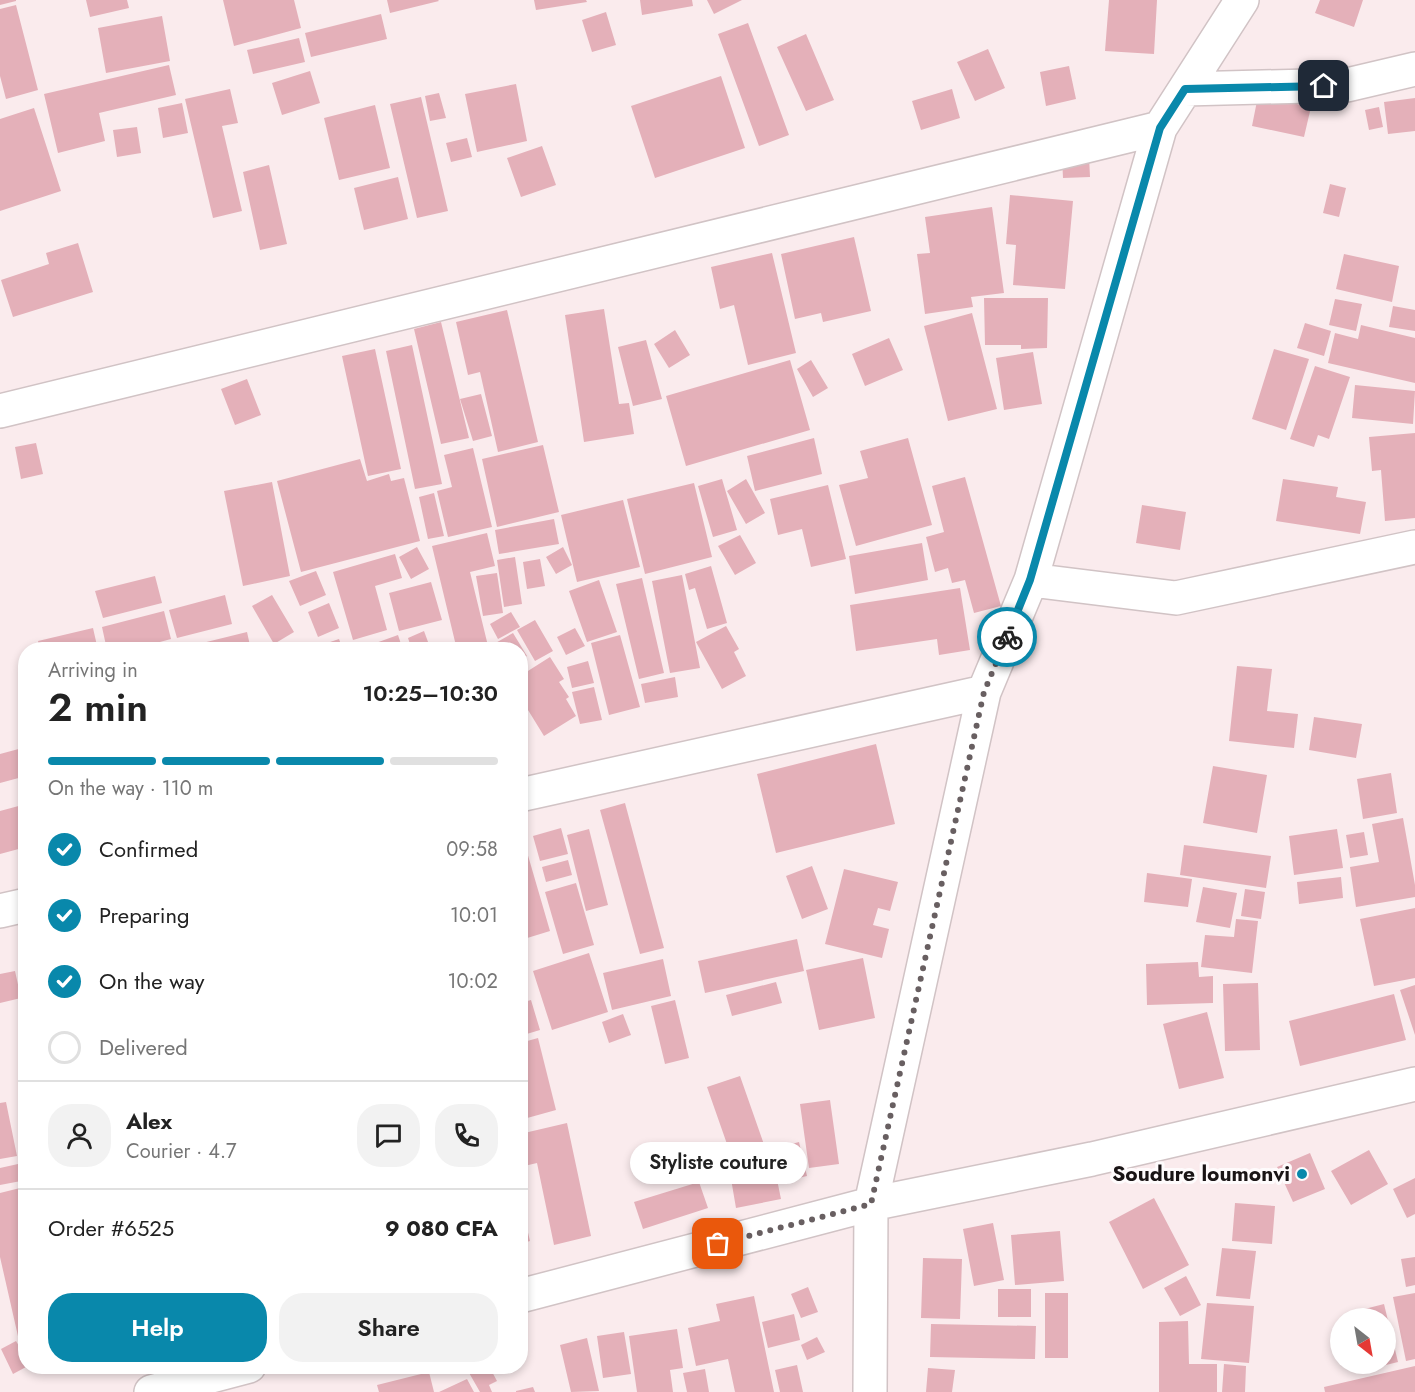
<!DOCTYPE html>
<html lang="en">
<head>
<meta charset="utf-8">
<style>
  body { margin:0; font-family:Jost,sans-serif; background:#f2f2f2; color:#222; height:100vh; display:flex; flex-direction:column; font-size:22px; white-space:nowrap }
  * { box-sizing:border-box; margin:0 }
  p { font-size:20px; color:#767676 }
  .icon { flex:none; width:33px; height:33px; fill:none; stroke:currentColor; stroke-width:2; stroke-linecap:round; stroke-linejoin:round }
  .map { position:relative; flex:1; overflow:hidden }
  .drawer { position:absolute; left:18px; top:642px; width:510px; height:732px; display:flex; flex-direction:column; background:#fff; border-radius:24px; box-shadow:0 3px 9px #0003 }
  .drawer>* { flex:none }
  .needle { width:39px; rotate:149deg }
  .buttons { position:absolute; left:1330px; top:1308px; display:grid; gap:12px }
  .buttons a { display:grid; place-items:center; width:66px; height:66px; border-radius:50%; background:#fff; box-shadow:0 3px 9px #0003; font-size:30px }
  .pin { position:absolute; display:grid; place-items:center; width:51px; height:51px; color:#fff; margin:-26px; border-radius:12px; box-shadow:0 3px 9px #0006 }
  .courier { position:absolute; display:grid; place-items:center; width:60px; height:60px; margin:-30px; border:4px solid #0988ab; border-radius:50%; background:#fff; color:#222; box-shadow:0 2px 8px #0007 }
  .bubble { position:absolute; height:42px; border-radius:21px; background:#fff; box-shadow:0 3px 9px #0003; font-size:20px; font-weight:600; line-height:42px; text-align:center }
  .headline em { font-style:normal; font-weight:600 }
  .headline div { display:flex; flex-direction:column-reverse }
  .headline { display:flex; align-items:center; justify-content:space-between; height:102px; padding:0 30px }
  h1 { font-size:39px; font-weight:600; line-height:45px }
  .bar { display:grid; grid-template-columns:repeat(4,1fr); gap:9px 6px; align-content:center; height:72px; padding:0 30px }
  .bar i { height:8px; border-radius:4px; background:#e0e0e0 }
  .bar .active { background:#0988ab }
  .bar p { grid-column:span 4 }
  .line { display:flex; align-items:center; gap:15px; padding:0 30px; border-top:2px solid #e0e0e0 }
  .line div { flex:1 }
  .round { display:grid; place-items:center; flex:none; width:63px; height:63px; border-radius:24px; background:#f2f2f2 }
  ol { padding:0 30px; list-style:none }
  li { display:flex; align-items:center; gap:18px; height:66px }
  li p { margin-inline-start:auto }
  li .icon { padding:6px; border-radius:50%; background:#0988ab; color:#fff; stroke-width:4 }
  li:last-child { color:#767676 }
  li i { width:33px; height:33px; border:3px solid #e0e0e0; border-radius:50% }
  .primary-button { display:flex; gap:12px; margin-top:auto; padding:12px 30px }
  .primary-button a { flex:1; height:69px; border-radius:24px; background:#0988ab; color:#fff; font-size:24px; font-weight:600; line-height:69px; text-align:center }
  .primary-button a+a { background:#f2f2f2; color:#222 }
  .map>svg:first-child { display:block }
  .building { fill:#e4b0b9 }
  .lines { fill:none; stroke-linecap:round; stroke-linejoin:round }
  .minor-casing { stroke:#d1c3c5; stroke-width:36 }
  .minor { stroke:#fff; stroke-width:33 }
  .done { stroke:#685f61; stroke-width:6; stroke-dasharray:0 10.8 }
  .route { stroke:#0988ab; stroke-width:8 }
  .poi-dot { fill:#0988ab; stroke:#fefbfc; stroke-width:2 }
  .labels { text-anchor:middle; stroke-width:6; stroke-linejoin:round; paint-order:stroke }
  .poi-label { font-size:21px; font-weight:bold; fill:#191415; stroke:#fefbfc; text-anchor:end }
</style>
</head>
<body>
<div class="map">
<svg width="1415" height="1392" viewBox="0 0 1415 1392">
  <rect width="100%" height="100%" fill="#faebed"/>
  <path class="building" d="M0,0H16V1L0,5Z
    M86,0H127L129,8L90,17Z
    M223,0H294L301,28L234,46Z
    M387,0H438L439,1L390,13Z
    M534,0H586L587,2L536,10Z
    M640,0H692L693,6L642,15Z
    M707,0H742L714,14Z
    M1109,0H1157L1154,54L1105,51Z
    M1320,0H1363L1354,27L1315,13Z
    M16,5L38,90L6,99L0,76V9Z
    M606,12L616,45L592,52L582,20Z
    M381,14L387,39L311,57L305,33Z
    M162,16L170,61L106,73L98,28Z
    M748,23L789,135L759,146L718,34Z
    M806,34L834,100L806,111L777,47Z
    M299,38L305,62L253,74L247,50Z
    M988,49L1005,88L975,101L957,62Z
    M169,65L176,95L99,113L105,141L58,153L44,94Z
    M1069,66L1076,99L1046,106L1040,72Z
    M310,71L320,103L282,115L272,83Z
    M721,76L745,148L655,178L631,106Z
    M516,84L527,141L477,152L465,94Z
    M230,89L238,123L222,126L242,211L213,218L185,99Z
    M952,89L960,118L921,130L912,101Z
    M439,93L446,118L430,121L425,96Z
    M1258,96L1311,107L1304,137L1252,126Z
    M421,97L448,211L417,218L390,104Z
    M1415,98V131L1388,134L1384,102Z
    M182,103L188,133L163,138L158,108Z
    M375,105L390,168L339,180L324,118Z
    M1379,107L1383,127L1369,130L1365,110Z
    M34,108L61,191L0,211V119Z
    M137,127L141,153L117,157L113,130Z
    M467,138L472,157L451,162L446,143Z
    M542,146L556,185L521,197L507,158Z
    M1089,156L1090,177L1063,178L1062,157Z
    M269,165L287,244L260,250L243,172Z
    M398,177L408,219L364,230L354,188Z
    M1330,184L1346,188L1339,217L1323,213Z
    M1010,195L1073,201L1065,289L1013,285L1016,245L1006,244Z
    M992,207L1004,293L971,297L973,307L925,314L917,254L930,253L925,217Z
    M854,237L871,311L823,322L821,313L795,319L781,254Z
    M78,243L93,292L13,317L1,280L49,264L46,253Z
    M772,253L796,353L748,365L734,305L720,309L711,267Z
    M1344,254L1399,266L1392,302L1336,289Z
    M984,298H1048L1047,348L1021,349V345H985Z
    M1335,299L1362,304L1356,331L1329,325Z
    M1393,306L1415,310V331L1389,327Z
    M604,309L619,404L629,403L634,434L584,442L565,315Z
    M507,310L538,442L498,452L480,372L468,375L456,322Z
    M972,313L997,409L948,421L924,326Z
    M441,322L469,438L441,444L414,329Z
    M1305,323L1331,331L1324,356L1297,348Z
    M1361,325L1415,338V383L1328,363L1335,333L1358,339Z
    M675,330L690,355L669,368L654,344Z
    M889,338L903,370L865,386L852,354Z
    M646,340L662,399L633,406L618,347Z
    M412,345L442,484L415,489L386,351Z
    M375,349L401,469L368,476L342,356Z
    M1274,349L1309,359L1286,430L1252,419Z
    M1033,352L1042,404L1004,410L996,358Z
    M790,360L810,430L686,466L666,396Z
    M811,360L828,388L813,397L797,369Z
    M1315,366L1350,377L1329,439L1318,435L1314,447L1290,439Z
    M247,379L261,415L235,425L221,389Z
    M1355,385L1415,391L1413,424L1352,418Z
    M481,394L492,436L473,441L460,399Z
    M1415,433V518L1385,521L1381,470L1372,471L1369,437Z
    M814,438L822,474L755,491L747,456Z
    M908,438L932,525L856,546L839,485L868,478L860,451Z
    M36,443L43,474L21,479L15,447Z
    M543,445L559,512L497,527L482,459Z
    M473,448L492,527L448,537L437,491L452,487L444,455Z
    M360,459L367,481L389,474L391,481L404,478L420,541L301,572L277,481Z
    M965,477L1001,606L974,613L965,580L952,583L948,568L935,572L926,537L944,532L932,486Z
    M722,479L737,530L713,537L698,486Z
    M746,479L765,513L746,524L727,491Z
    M1283,479L1338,487L1336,497L1366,502L1360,534L1276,521Z
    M272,482L290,576L243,586L224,491Z
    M694,483L712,557L645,574L627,499Z
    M828,485L846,559L811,567L802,529L778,535L770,499Z
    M434,493L444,536L428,539L419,497Z
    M623,500L640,567L577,582L561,515Z
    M1142,505L1186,512L1180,550L1136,543Z
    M554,519L559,544L499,554L495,530Z
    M487,533L495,566L470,572L489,650H457L432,546Z
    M740,535L756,563L735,575L718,546Z
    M922,543L928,580L855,594L849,556Z
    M417,547L429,569L411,579L399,557Z
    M563,547L572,565L556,574L546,557Z
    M395,554L402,578L375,586L387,630L353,640L333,572Z
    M515,557L522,604L504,607L497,560Z
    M540,559L545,586L527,589L523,562Z
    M711,566L727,623L707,629L695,588L689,590L685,574Z
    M316,571L326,595L300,606L289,581Z
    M497,573L503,613L483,616L476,576Z
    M682,575L700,668L670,673L652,581Z
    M155,576L162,603L103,618L95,591Z
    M642,578L664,673L639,679L616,584Z
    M599,580L617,632L587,642L569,591Z
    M431,582L442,620L399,631L389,593Z
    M960,588L970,650L939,655L937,639L856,651L850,605Z
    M225,595L232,624L177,638L169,610Z
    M272,595L294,632L274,644L252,606Z
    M329,603L339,628L318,637L308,612Z
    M164,611L171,639L130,650H107L102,627Z
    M511,612L520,627L498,639L490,624Z
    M535,620L553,651L535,661L517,630Z
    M726,626L739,649L734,652L746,676L722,689L696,642Z
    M93,628L98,650H40L38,641Z
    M575,628L585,646L566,655L557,637Z
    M424,631L431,650H412L408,638Z
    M247,632L251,650H178V649Z
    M513,633L527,656L520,660V650H495L492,645Z
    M398,635L403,650H359V649Z
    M620,635L640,707L609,715L591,643Z
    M339,639L343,650H309V649Z
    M550,657L564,679L559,682L569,697L566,699L576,716L544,736L520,697V676Z
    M588,661L594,683L572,688L567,667Z
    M1237,666L1272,669L1267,711L1298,714L1294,748L1229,741Z
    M675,677L678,697L645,703L641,684Z
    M594,687L602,720L580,724L572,692Z
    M1314,717L1362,724L1356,758L1309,750Z
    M876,744L895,824L776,853L757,774Z
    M26,747V776L0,783V754Z
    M1213,766L1267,775L1257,833L1203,823Z
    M1391,773L1397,813L1363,819L1357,779Z
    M625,803L664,948L640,954L600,810Z
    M26,804V847L0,854V811Z
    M1403,818L1415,885V897L1356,907L1350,867L1379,862L1372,824Z
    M520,828L550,931L524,939L520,926Z
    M561,828L568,854L540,861L533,836Z
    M589,829L608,905L586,911L567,835Z
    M1337,829L1343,868L1294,875L1289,836Z
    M1364,832L1368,855L1350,858L1346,835Z
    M1184,845L1271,856L1266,888L1180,875Z
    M568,860L572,875L546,882L542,867Z
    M812,866L828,909L802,919L786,876Z
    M844,869L898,882L890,911L878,908L873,925L889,929L882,958L825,944Z
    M1147,873L1192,879L1188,907L1144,902Z
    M1341,877L1343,898L1299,904L1297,882Z
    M576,883L594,945L563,954L545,892Z
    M1203,887L1237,893L1230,928L1196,922Z
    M1245,889L1265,892L1261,919L1241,916Z
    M1415,908V978L1374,986L1360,919Z
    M1236,919L1258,921L1252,973L1201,967L1205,935L1234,937Z
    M797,939L804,971L705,993L698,961Z
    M589,953L608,1012L552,1030L533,971Z
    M863,958L875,1018L819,1030L806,970Z
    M663,959L671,996L612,1010L603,973Z
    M520,960L527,981L520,983Z
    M1198,962L1199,977L1213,976V1003L1147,1005L1146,964Z
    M15,971L21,998L0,1003V974Z
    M776,982L782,1003L732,1016L726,995Z
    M1258,983L1260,1050L1225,1051L1223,984Z
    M1415,985V1035L1400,990Z
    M1394,994L1406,1040L1300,1066L1289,1021Z
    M531,1000L540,1030L520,1036V1003Z
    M675,1000L689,1058L665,1064L651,1006Z
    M1207,1012L1224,1078L1179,1089L1163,1024Z
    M623,1014L631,1035L609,1043L602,1022Z
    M538,1038L556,1110L520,1120V1043Z
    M740,1076L767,1153L734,1164L707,1087Z
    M830,1100L839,1164L809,1168L800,1104Z
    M6,1102L17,1156L0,1159V1103Z
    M567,1123L591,1236L554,1245L537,1163L520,1167V1134Z
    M799,1142L807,1176L785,1181L777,1148Z
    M1369,1150L1388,1184L1351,1205L1331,1171Z
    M1310,1153L1325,1189L1293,1202L1277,1167Z
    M18,1164L21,1181L0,1185V1168Z
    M774,1165L781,1199L736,1208L730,1173Z
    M1415,1178V1214L1407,1218L1393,1189Z
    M699,1182L708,1208L643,1229L634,1202Z
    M24,1187L26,1192V1343L20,1345L0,1257V1193Z
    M520,1192L527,1212L520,1214Z
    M1154,1198L1189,1265L1143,1289L1109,1222Z
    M1235,1203L1275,1206L1272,1244L1232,1241Z
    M993,1223L1004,1280L974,1286L963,1229Z
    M526,1224L530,1241L520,1244V1225Z
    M1060,1231L1064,1281L1015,1285L1011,1235Z
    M1222,1248L1256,1251L1250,1299L1216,1296Z
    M1415,1257V1285L1406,1287L1401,1259Z
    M923,1258L962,1259L960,1319L921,1318Z
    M1186,1276L1201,1305L1180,1316L1164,1288Z
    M808,1287L818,1312L801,1318L791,1294Z
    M998,1289H1031V1317H998Z
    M1045,1293H1068V1358H1045Z
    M1415,1293V1359L1406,1361L1393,1297Z
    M754,1296L774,1392H735L728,1359L696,1366L688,1328L720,1321L716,1304Z
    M1207,1303L1254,1306L1249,1363L1201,1359Z
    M1384,1304L1398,1362L1366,1370L1365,1364H1386V1318H1354L1353,1312Z
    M794,1314L800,1340L768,1348L762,1322Z
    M1188,1321L1189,1364H1217V1392H1159V1322Z
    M931,1324L1036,1326L1035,1359L930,1357Z
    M677,1329L683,1368L670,1370L673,1392H637L629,1336Z
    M624,1332L631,1374L603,1378L597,1336Z
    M817,1337L825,1352L807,1360L801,1345Z
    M587,1338L599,1391L571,1392L560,1345Z
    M16,1341L26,1358V1367L13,1374L1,1349Z
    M1224,1364L1246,1366L1245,1392H1222Z
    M797,1365L803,1392H780L775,1370Z
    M477,1366H489L497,1381L489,1385L492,1392H480L468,1371Z
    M1415,1366V1392H1325L1324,1387Z
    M928,1368L955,1370L952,1392H926Z
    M705,1369L709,1392H687L683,1373Z
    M429,1372L434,1392H379L377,1385Z
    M467,1379L474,1392H439Z
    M533,1387L535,1392H516V1391Z"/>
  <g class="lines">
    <g class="minor-casing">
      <path id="minor" d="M1185,89L1347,85L1415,69
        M0,411L1160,128
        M1031,580L1176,598L1415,547
        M520,795L984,692
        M0,911L26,905
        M520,1296L871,1204L1092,1159L1415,1084
        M151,1392L249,1366
        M870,1392L871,1204L984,692L1031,580L1160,128L1242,0"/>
    </g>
    <use href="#minor" class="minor"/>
  </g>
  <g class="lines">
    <path class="done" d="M718,1244L871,1204L984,692L1007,637"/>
    <path class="route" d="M1007,637L1030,580L1160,128L1185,89L1324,86"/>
  </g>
  <circle class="poi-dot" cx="1302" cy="1174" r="6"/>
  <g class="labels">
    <g class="poi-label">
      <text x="1290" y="1181">Soudure loumonvi</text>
    </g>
  </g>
</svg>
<div class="buttons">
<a><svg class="needle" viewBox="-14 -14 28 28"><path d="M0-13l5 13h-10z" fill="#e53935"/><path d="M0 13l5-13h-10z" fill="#767676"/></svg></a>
</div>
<div class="pin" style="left:718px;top:1244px;background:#ea580c"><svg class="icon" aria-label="bag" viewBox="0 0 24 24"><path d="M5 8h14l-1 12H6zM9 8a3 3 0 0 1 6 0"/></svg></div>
<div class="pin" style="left:1324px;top:86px;background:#1f2937"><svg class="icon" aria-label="home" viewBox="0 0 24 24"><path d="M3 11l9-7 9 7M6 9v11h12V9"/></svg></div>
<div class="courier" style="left:1007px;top:637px"><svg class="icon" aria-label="bike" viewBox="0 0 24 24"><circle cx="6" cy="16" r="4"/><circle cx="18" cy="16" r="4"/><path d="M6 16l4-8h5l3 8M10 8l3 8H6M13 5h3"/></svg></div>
<div class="bubble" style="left:630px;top:1142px;width:177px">Styliste couture</div>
<section class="drawer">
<div class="headline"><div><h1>2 min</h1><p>Arriving in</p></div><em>10:25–10:30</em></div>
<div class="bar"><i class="active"></i><i class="active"></i><i class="active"></i><i></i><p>On the way · 110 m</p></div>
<ol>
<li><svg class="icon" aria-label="check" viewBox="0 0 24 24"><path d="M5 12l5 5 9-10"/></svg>Confirmed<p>09:58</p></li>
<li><svg class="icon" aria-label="check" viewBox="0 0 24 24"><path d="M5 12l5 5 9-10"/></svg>Preparing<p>10:01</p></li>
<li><svg class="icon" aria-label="check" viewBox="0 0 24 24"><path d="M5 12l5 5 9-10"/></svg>On the way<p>10:02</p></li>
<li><i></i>Delivered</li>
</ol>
<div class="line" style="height:108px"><a class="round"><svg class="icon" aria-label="person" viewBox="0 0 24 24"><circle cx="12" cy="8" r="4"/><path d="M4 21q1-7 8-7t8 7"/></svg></a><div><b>Alex</b><p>Courier · 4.7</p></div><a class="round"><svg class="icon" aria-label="chat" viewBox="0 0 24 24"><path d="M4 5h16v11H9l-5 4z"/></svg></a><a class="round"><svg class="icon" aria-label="phone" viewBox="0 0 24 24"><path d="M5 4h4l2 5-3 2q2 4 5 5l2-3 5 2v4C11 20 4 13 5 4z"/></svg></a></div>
<div class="line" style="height:78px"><div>Order #6525</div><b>9 080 CFA</b></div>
<div class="primary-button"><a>Help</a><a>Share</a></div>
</section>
</div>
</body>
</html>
